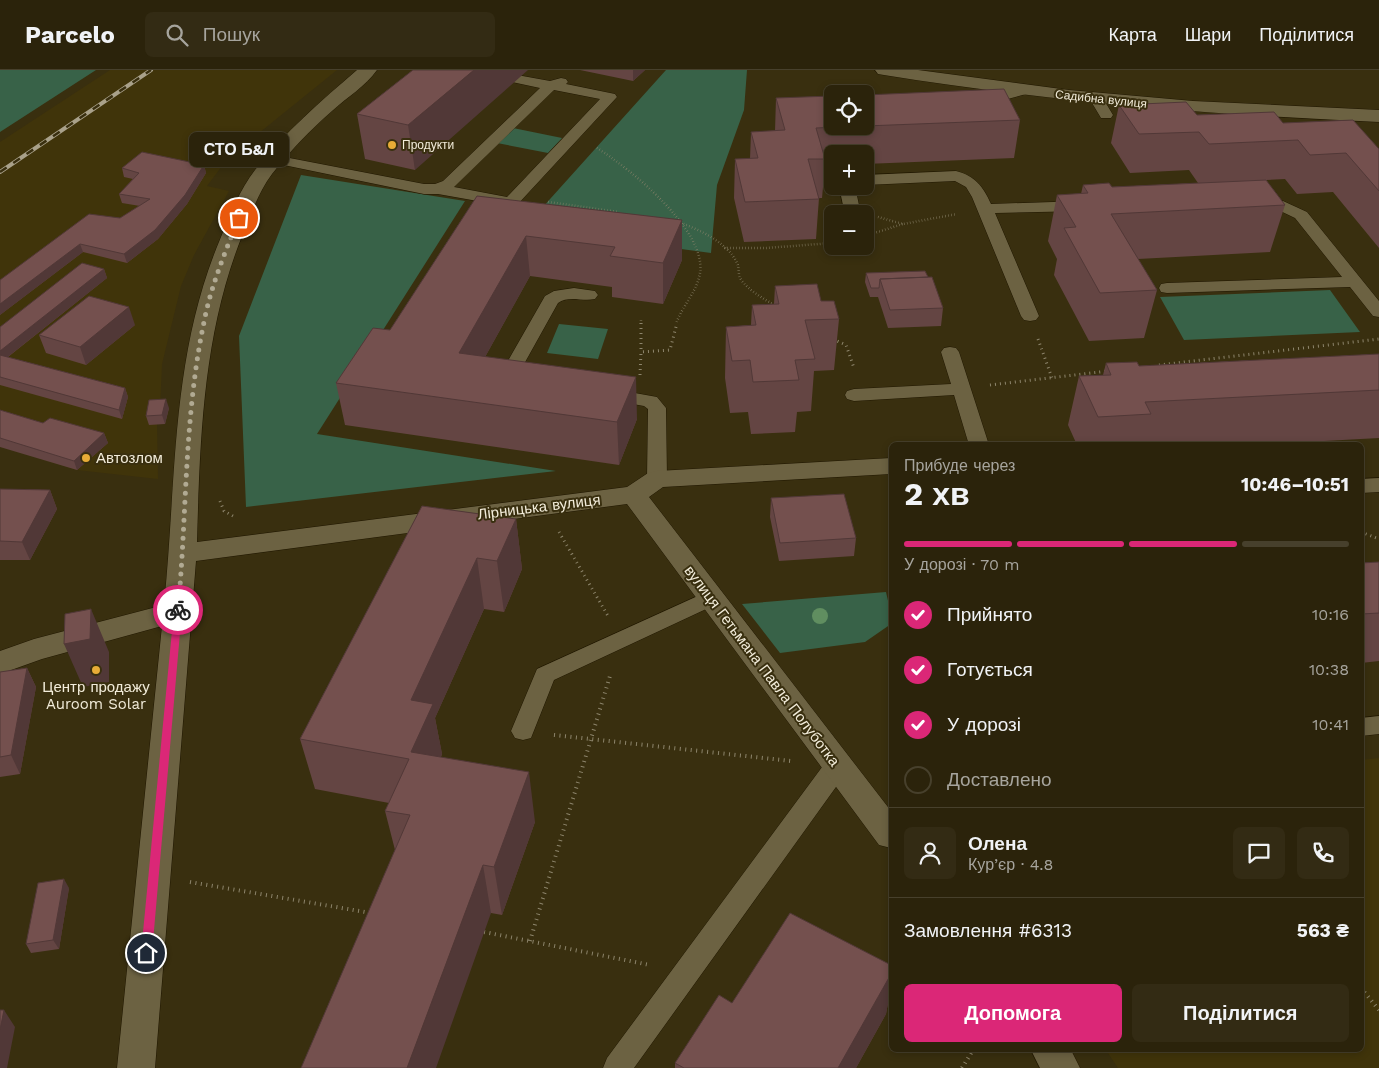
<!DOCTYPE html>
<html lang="uk">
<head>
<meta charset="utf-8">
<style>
  body { margin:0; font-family:"Work Sans",sans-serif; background:#332b14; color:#f1f3f6; height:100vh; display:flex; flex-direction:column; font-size:19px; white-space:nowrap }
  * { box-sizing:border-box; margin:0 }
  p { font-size:16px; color:#a6a49d }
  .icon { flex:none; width:28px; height:28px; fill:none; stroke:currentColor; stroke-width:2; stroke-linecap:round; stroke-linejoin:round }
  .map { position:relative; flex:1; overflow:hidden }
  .details { position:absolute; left:889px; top:372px; width:475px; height:610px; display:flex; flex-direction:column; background:#2b230b; border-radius:8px; box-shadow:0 2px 8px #0003,0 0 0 1px #47402c }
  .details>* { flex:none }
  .buttons { position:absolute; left:824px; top:15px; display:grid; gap:10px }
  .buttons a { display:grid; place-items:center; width:50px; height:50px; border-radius:8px; background:#2b230b; box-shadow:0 2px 8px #0003,0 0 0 1px #47402c; font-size:25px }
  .pin { position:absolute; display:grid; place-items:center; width:42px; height:42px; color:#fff; margin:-21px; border:2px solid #fff; border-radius:50%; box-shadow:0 1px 5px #0007 }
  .courier { position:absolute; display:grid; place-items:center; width:50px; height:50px; margin:-25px; border:4px solid #db2777; border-radius:50%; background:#fff; color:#222; box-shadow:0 1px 6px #0007 }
  .bubble { position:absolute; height:35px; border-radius:8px; background:#2b230b; box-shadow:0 2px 8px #0003,0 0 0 1px #47402c; font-size:16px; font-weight:700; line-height:35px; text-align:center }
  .headline em { font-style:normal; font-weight:700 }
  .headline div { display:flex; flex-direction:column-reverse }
  .headline { display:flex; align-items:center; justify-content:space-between; height:85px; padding:0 15px }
  h1 { font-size:32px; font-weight:700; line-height:38px }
  .bar { display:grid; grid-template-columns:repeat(4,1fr); gap:8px 5px; align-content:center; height:60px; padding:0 15px }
  .bar i { height:6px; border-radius:4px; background:#47402c }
  .bar .on { background:#db2777 }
  .bar p { grid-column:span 4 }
  .line { display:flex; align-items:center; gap:12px; padding:0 15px; border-top:1px solid #47402c }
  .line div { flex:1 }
  .round { display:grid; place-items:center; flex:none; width:52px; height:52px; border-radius:8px; background:#332b14 }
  ol { padding:0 15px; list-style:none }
  li { display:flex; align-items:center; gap:15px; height:55px }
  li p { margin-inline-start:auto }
  li .icon { padding:5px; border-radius:50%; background:#db2777; color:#fff; stroke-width:4 }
  li:last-child { color:#a6a49d }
  li i { width:28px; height:28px; border:2px solid #47402c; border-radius:50% }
  .cta { display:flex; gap:10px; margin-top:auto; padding:10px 15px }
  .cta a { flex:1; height:58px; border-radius:8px; background:#db2777; color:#fff; font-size:20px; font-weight:700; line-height:58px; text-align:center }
  .cta a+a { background:#332b14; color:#f1f3f6 }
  header { display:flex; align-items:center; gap:30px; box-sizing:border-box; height:70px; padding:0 25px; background:#2b230b; border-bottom:1px solid #47402c }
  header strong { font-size:24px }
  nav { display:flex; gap:28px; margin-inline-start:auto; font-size:18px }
  .search { width:350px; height:45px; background:#332b14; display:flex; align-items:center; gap:12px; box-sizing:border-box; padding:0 18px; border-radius:8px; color:#a6a49d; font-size:19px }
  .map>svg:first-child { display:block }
  .built { fill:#40340a }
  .green { fill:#386248 }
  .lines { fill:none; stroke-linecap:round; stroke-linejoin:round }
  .lane-casing { stroke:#201700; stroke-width:1 }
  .street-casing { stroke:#201700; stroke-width:1 }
  .path-far2 { stroke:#8d856c; stroke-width:2.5; stroke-dasharray:0.5 2.5; stroke-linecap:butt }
  .path-far1 { stroke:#8d856c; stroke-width:3; stroke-dasharray:1 4; stroke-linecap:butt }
  .path { stroke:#8d856c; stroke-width:4; stroke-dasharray:1 4.5; stroke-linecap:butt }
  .lane { fill:#6c6242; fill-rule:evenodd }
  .street { fill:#6c6242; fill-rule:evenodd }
  .rail-casing { stroke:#a9a18a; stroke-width:4 }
  .rail { stroke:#392f0f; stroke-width:2.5; stroke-dasharray:8; stroke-linecap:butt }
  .tree { fill:#608e60 }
  .wall { fill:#644543 }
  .shaded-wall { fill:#513837 }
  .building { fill:#74504e; stroke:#513837 }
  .route { fill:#db2777 }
  .done { stroke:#b1aa93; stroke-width:5; stroke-dasharray:0 9 }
  .poi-dot { fill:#e7ac37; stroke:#392f0f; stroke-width:2 }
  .labels { text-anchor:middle; stroke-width:4; stroke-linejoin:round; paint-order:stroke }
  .far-street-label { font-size:12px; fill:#f2ecda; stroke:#392f0f }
  .far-poi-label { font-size:12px; fill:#f2ecda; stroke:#392f0f; text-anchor:start }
  .poi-label { font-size:15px; fill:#f2ecda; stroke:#392f0f; text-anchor:start }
  .street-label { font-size:15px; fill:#f2ecda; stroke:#392f0f }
</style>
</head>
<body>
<header>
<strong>Parcelo</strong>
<div class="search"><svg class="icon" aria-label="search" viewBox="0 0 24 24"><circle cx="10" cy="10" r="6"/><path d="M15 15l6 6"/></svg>Пошук</div>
<nav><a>Карта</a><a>Шари</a><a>Поділитися</a></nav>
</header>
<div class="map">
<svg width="1379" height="998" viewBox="0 0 1379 998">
  <rect width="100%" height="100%" fill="#392f0f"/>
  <path class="built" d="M110,0H337L228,88L207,116L229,121L194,185L181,216L162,294L160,339L157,355L158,409L77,400L0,376V72Z
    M1379,688V998H1118L1106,980H1361V690Z"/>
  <path class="green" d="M0,0H96L0,62Z
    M666,0H747L744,40L717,115L711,183L524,158Z
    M513,58L562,68L548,83L497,73Z
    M301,105L465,131L317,364L556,401L246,437L239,266Z
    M1330,220L1360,262L1184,270L1160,227Z
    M559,254L608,259L598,289L547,283Z
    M886,522L891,544V554L865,572L780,583L742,534Z"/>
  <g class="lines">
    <g class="lane-casing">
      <path id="lane" d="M517,5L550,11L561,8L566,9L568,12L566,14L615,24L617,27L517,135L511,137L438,124H424L274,93L269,92L267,89L269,86L274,85L424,114H435L443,111L540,18L512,12L510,9L512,6ZM554,20L600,29L507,127L454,117Z
        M1021,17L1028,21L1026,24L978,37L973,36L971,33L973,30Z
        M1096,24L1101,25L1113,45L1111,48H1101L1089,28Z
        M956,101C975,106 983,116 991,134L1083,131L1089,133L1091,136L1089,139L1083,141L995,143L1039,246L1036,250L1030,251L1024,250L1021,246L972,127L966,117L955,111L865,115V105Z
        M839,116H855L860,140L858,143L848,144L844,140Z
        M1256,127L1283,131L1307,142L1379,231V247L1373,246L1350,217L1167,223L1161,222L1159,218L1161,214L1167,213L1342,207L1295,148L1274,138L1250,135L1248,132L1250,129Z
        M574,218L595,221L598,225L595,229C582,232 569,225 558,233L519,303L521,307L527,309L529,313L527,317L520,319L508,315L501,303L545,226L554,221Z
        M950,277L956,278L959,282L989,375H969L954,325L854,331L847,329L845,325L847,321L854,319L951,314L941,282L944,278Z
        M607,318L657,327L666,338L667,409L664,414L657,415L650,414L647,409L648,339L644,336L600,328L598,324L600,320Z
        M1379,408V422L1361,423V409Z
        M711,520L719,523L722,528L719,533L554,610L531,668L523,670L515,668L511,661L537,599Z
        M1379,646V664L1361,666V648Z
        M837,686L846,689L849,696L846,703L634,998H603L607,988L828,689Z"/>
    </g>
    <g class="street-casing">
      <path id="street" d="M357,0H377C366,16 346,28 332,41C310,60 290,81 272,104C259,121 250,146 242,166C203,264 200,367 197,472L627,417L648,403L657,401L891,388V404L663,417L649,427L891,741V778L879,775L627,434L196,491L155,998H117L162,556L42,589L0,604V581L34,569L164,535C177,408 170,287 221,167C230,145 240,119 255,100C285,62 321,31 357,0Z
        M875,0H918L1069,20L1193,31L1379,40V52C1213,45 1048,31 884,5L878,4Z
        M1031,980H1071L1080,998H1040Z"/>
    </g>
    <path class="path-far2" d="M597,78C629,98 707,160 700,203C697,222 682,236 676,254
      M548,132L619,142
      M878,147L903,154L957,144
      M681,153C700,160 728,173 737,193C740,199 737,205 742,211C751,222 764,229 776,236
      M865,166L903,154
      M724,178H766L832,173
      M641,250V254"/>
    <path class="path-far1" d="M641,253V282
      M833,269L846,275L854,298
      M1038,269L1052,308
      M1159,295L1379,269
      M640,305L641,282L670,280L677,253
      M990,315L1108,301
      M220,431L224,441L233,446
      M559,462L608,546
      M1361,462L1379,469"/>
    <path class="path" d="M554,665L791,691
      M190,812L371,843
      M484,862L650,895
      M530,871L610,606
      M1361,918L1379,940
      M962,998L973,980"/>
    <use href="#lane" class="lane"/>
    <use href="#street" class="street"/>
    <g class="rail-casing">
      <path id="rail" d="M0,102L151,0"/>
    </g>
    <use href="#rail" class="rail"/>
  </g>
  <circle class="tree" cx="820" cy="546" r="8"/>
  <path class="wall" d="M413,0L415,100L365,89L357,44Z
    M580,0H645L633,11Z
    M776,28L1020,50L1014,88L865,94V84H832V96H825L822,128H819L816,169L744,172L734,128L735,89H750L751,62L775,61Z
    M1119,35L1197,45L1283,53L1379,79V178L1333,122L1297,124L1285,109L1266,110L1285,135L1270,182L1138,189L1157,220L1144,268L1089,271L1054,205L1057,189L1048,171L1057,125L1081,124L1083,115L1112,117L1198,113L1189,100L1130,103L1111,73Z
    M204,95L206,103L187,134L158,169L127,193L83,182L0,245V210L120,148L140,136L122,133L119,124L133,109L124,107L122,98Z
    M477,126L682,150V190L663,234L612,227V217L530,206L485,287L637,349L619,395L345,355L336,313L390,260Z
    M104,199L107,208L8,287L125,318L128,327L122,349L0,315V257Z
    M866,203L928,207L943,238L941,256L888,258L878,227H870L865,212Z
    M775,216L821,231L839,249L834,300L814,301L811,341L797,342L795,362L751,364L748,342L730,343L725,308L726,257L751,255L752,235L774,234Z
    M135,255L86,295L46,283L39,265Z
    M1379,284V368L1253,375H1077L1068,355L1079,306L1103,305L1106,293L1139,296Z
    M169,338L165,354L149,355L146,346Z
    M0,340L43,353L104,363L108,373L77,400L0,377Z
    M0,419L50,420L57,439L30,490H0Z
    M771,428L856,468L854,486L779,491L770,447Z
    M422,436L516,449L522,499L504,542L484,539L435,648L442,684L441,687L535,752L502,845L491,843L395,780L385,741L389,733L315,719L300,669Z
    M1379,492V591L1361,593V493Z
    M27,598L36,617L20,704L0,707V602Z
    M69,818L59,879L31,883L26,874Z
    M891,904V917L886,944L856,998H675V993Z"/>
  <path class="shaded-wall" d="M474,0H528L415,100L408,55Z
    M633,0H645L633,11Z
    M204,95L206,103L187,134L158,169L127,193L124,184Z
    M682,150V190L663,234V193Z
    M526,166L530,206L464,325L459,283Z
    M80,174L83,182L0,245V234Z
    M104,199L107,208L0,293V281Z
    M129,237L135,255L86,295L80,277Z
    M636,307L637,349L619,395L617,352Z
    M125,318L128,327L122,349L119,340Z
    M166,329L169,338L165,354L162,345Z
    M104,363L108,373L77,400L74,391Z
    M50,420L57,439L30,490L22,472Z
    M516,449L522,499L504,542L497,491Z
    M477,488L484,539L435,648L442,684L422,732L411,682V630Z
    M91,539L109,582V612L83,617L64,574Z
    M27,598L36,617L20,704L11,685Z
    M529,702L535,752L502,845L494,797Z
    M483,795L491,843L436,998H407Z
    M64,809L69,818L59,879L53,870Z
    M891,904V917L886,944L856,998H838Z
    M4,940L15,957L7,998H0V960Z"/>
  <path class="building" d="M413,0H474L408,55L357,44Z
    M1004,19L1020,50L865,56V25Z
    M832,26V56H862L816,58L825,89H808L819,129L745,132L735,89L758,88L751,62L785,60L776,28Z
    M1186,32L1197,45L1274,42L1283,53L1353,50L1379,79V121L1346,83L1310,85L1298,70L1209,74L1199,62L1139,64L1119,35Z
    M142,82L204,95L185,125L155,160L124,184L80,174L0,234V210L89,144L120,148L150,129L119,124L139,103L122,98Z
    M1266,110L1285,135L1111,144L1157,220L1100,223L1064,158L1076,157L1057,125L1088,123L1083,115L1109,113L1112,117Z
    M477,126L682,150L663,193L610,186L615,177L526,166L459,283L636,307L617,352L336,313L373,258L390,260Z
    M82,193L104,199L0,281V257Z
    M925,201L928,207L880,209L879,218H871L866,203Z
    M932,207L943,238L890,240L880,209Z
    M817,214L821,231H834L839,249L805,250L815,289L795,290L799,310L753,312L750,290L732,291L726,257L756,255L752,235L779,234L775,216Z
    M89,226L129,237L80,277L39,265Z
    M1379,284V320L1145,332L1151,344L1098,347L1079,306L1111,305L1106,293L1137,292L1139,296Z
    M0,285L125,318L119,340L0,307Z
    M166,329L162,345L146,346L149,330Z
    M0,340L43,353L50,348L104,363L74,391L0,368Z
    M0,419L50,420L22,472L0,471Z
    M844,424L856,468L780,473L771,428Z
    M422,436L516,449L497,491L477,488L411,630L433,634L411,682L529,702L494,797L483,795L407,998H301L410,745L385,741L409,689L300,669Z
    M1379,492V543L1361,544V493Z
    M91,539L90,569L64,574L65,544Z
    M27,598L11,685L0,687V602Z
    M64,809L53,870L26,874L38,813Z
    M790,843L891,895V904L838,998H684L675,993L719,925L732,933Z
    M0,940H4L0,960Z"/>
  <path class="route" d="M178,537L182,540L152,883L146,887L141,883L174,540Z"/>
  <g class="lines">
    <path class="done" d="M178,540C187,444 184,347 204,252C211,216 225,182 239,148"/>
  </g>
  <g class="poi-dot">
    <circle cx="392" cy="75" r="5"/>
    <circle cx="86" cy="388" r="5"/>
    <circle cx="96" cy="600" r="5"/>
  </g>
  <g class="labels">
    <g class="far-street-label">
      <text transform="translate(1101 29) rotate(6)" y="4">Садибна вулиця</text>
    </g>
    <g class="far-poi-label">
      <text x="402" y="79">Продукти</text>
    </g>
    <g class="poi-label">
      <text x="96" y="393">Автозлом</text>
      <text x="96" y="622" text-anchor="middle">Центр продажу<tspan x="96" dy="17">Auroom Solar</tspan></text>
    </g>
    <g class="street-label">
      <text transform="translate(539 437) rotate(-7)" y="5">Лірницька вулиця</text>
      <text transform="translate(762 596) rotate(53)" y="5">вулиця Гетьмана Павла Полуботка</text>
    </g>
  </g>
</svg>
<div class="buttons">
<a><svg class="icon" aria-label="locate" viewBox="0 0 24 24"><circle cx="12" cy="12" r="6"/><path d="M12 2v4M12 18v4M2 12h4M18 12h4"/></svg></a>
<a>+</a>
<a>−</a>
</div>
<div class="pin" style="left:239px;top:148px;background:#ea580c"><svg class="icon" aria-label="bag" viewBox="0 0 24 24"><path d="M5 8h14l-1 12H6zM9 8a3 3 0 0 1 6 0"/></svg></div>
<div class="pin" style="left:146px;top:883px;background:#1f2937"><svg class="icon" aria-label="home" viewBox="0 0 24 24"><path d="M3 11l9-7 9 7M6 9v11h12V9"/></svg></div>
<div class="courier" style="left:178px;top:540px"><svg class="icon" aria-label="bike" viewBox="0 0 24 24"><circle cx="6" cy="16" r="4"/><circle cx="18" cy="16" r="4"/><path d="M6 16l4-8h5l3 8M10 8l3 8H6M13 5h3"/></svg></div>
<div class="bubble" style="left:189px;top:62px;width:100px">СТО Б&amp;Л</div>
<section class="details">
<div class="headline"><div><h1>2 хв</h1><p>Прибуде через</p></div><em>10:46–10:51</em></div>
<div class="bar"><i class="on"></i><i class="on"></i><i class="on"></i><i></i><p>У дорозі · 70 m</p></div>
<ol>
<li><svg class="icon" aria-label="check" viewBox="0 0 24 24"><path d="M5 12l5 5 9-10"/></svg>Прийнято<p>10:16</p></li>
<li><svg class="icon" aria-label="check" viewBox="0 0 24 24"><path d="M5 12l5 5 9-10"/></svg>Готується<p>10:38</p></li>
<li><svg class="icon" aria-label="check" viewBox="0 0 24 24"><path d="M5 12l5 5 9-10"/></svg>У дорозі<p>10:41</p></li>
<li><i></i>Доставлено</li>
</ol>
<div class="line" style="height:90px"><a class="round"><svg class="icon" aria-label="person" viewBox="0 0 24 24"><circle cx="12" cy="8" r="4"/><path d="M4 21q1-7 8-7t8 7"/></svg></a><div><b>Олена</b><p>Кур’єр · 4.8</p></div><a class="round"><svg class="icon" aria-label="chat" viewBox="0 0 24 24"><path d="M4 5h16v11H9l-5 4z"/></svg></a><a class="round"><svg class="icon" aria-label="phone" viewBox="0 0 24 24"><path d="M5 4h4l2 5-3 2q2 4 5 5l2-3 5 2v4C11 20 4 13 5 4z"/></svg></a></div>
<div class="line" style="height:65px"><div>Замовлення #6313</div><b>563 ₴</b></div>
<div class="cta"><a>Допомога</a><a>Поділитися</a></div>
</section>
</div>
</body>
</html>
